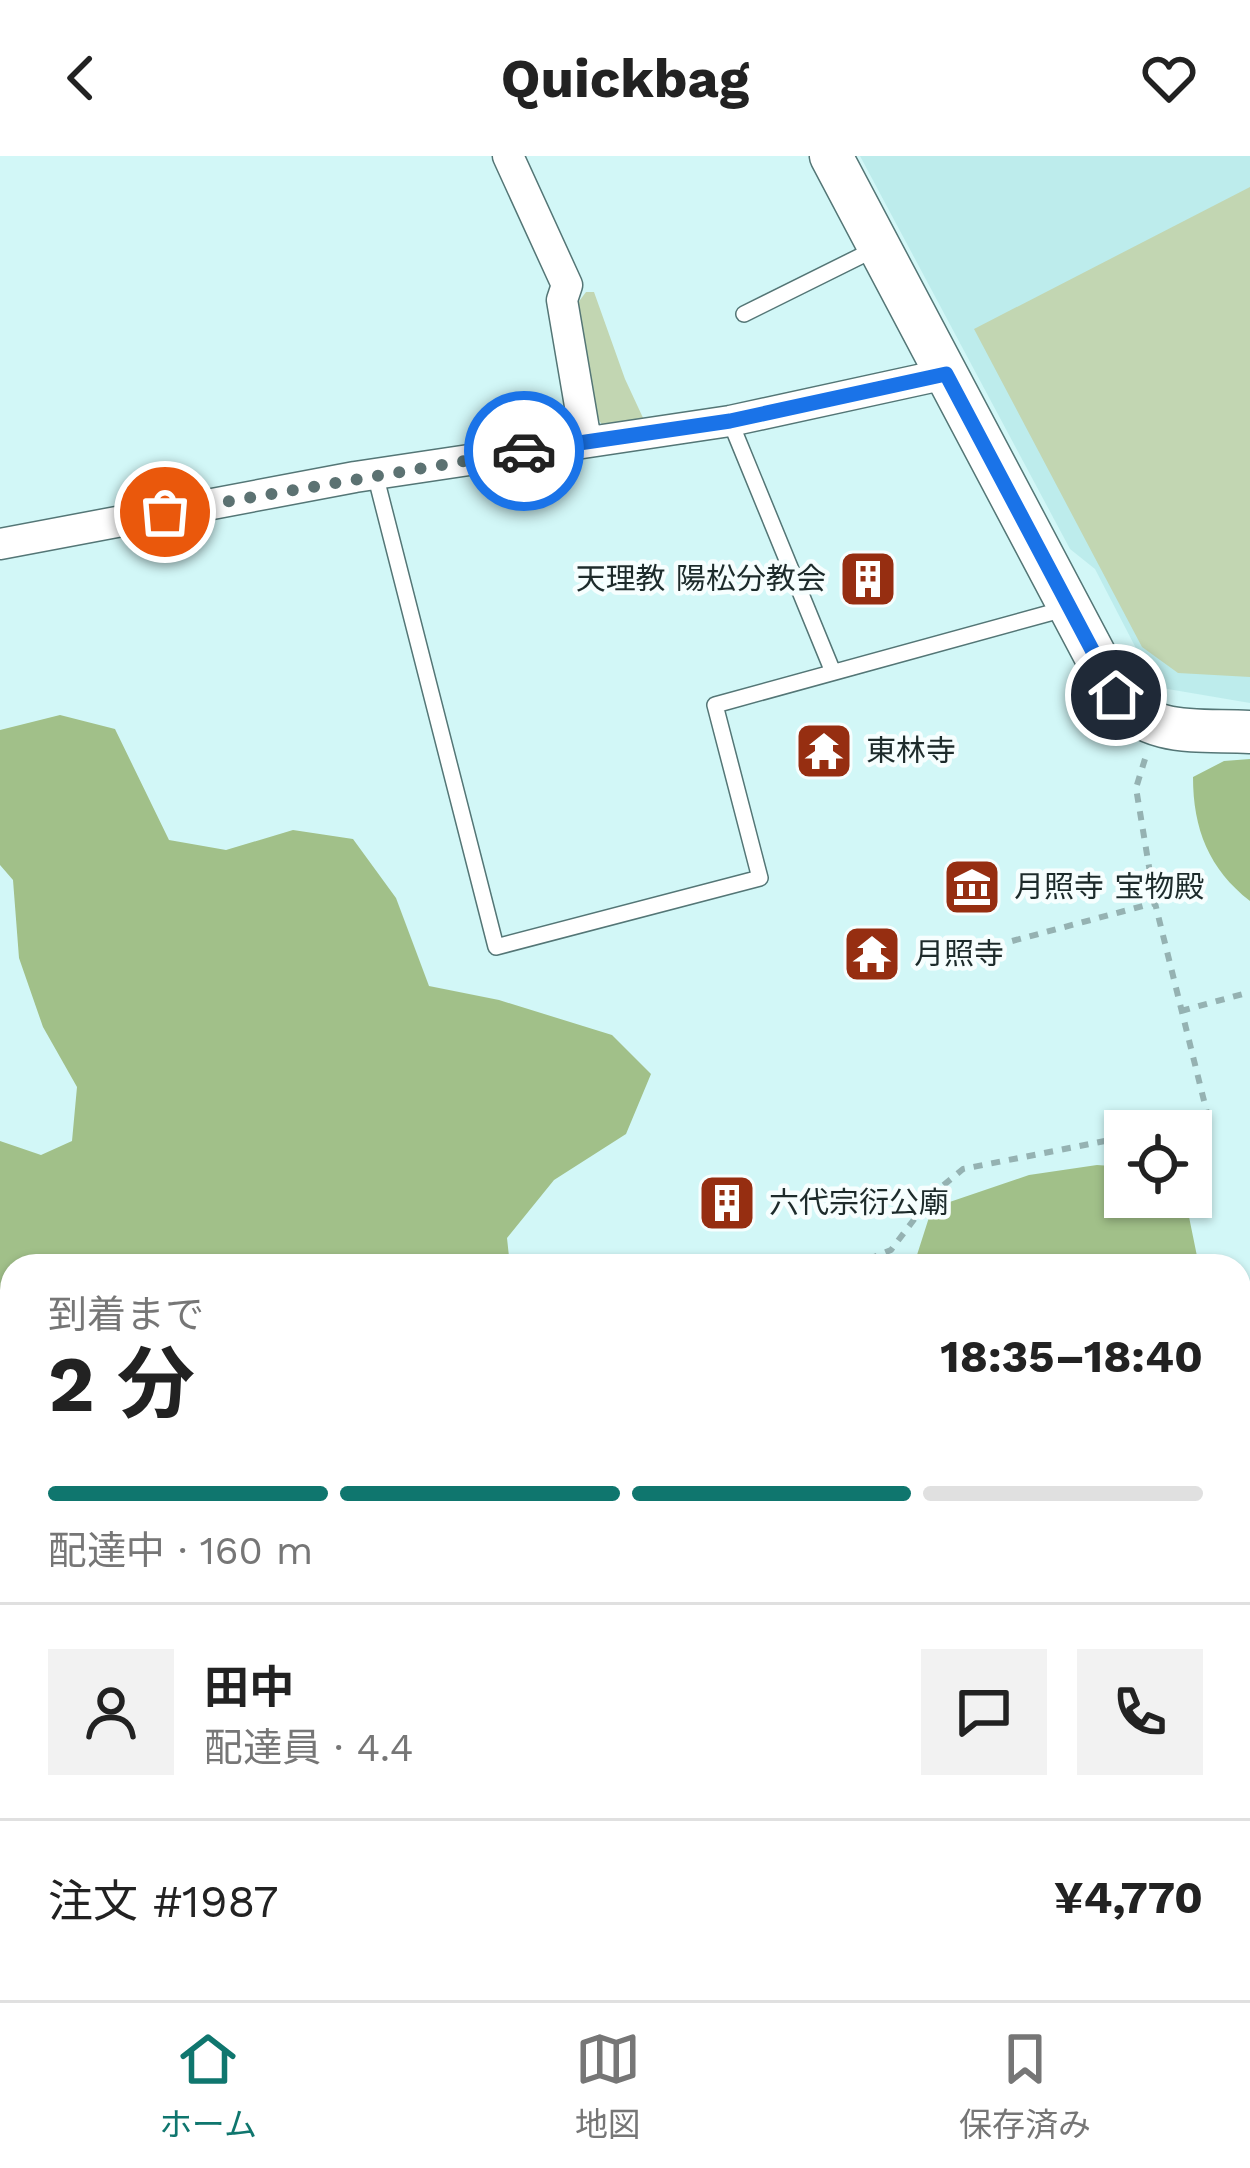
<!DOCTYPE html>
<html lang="ja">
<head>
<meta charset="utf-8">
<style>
  body { margin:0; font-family:"Work Sans","Noto Sans JP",sans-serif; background:#f2f2f2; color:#222; height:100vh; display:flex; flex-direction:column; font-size:45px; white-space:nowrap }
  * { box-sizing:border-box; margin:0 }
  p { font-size:39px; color:#767676 }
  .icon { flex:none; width:66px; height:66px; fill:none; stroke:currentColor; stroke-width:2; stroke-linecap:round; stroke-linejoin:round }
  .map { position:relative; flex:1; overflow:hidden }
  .details { position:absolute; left:0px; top:1098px; width:1251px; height:747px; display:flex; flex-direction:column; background:#fff; border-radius:36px 36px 0 0; box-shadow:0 3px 9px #0004 }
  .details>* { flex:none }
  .fabs { position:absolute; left:1104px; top:954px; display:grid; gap:24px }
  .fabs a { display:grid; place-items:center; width:108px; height:108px; border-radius:0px; background:#fff; box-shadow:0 3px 9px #0004; font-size:60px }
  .pin { position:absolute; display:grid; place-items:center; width:102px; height:102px; color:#fff; margin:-51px; border:6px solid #fff; border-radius:50%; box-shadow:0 3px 12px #0007 }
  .courier { position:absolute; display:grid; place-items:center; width:120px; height:120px; margin:-60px; border:9px solid #1a73e8; border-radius:50%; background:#fff; color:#222; box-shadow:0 3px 15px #0007 }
  .head em { font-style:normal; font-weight:700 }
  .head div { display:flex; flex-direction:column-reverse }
  .head { display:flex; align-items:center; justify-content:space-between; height:204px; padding:0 48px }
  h1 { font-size:78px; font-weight:700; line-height:90px }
  .bar { display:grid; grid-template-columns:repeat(4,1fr); gap:18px 12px; align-content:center; height:144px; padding:0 48px }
  .bar i { height:15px; border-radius:9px; background:#e0e0e0 }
  .bar .current { background:#0f766e }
  .bar p { grid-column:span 4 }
  .line { display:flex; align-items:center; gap:30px; padding:0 48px; border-top:3px solid #e0e0e0 }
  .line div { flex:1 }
  .round { display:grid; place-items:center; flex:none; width:126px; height:126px; border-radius:0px; background:#f2f2f2 }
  header { display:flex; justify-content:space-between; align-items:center; height:156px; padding:0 48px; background:#fff; font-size:54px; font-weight:700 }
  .dock { display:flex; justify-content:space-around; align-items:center; height:168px; border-top:3px solid #e0e0e0; background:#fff; font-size:33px; color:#767676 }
  .dock a { display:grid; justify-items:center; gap:6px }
  .dock .current { color:#0f766e }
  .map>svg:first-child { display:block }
  .built { fill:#bdecec }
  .green { fill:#c2d6b2 }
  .forest { fill:#a1c089 }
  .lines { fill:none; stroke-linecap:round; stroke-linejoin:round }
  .lane-casing { stroke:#547676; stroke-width:18 }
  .street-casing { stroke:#547676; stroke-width:33 }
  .secondary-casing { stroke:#547676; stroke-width:45 }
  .path { stroke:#95b2b2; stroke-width:6; stroke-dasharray:9 9; stroke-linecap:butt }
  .lane { stroke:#fff; stroke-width:15 }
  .street { stroke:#fff; stroke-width:30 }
  .secondary { stroke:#fff; stroke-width:42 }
  .done { stroke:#5c7272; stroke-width:12; stroke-dasharray:0 21.6 }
  .route { stroke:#1a73e8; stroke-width:15 }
  .labels { text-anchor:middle; stroke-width:9; stroke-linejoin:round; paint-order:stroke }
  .poi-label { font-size:30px; fill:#1d2b2b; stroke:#f6fefe; text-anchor:start }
</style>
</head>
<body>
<header><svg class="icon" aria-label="back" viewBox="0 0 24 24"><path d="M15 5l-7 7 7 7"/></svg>Quickbag<svg class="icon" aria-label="heart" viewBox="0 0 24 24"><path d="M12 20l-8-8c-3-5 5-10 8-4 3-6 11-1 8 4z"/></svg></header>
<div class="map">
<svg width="1250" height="1844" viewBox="0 0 1250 1844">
  <rect width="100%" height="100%" fill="#d2f7f7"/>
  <path class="built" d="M860,0H1250V547L1156,531L1095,413L1070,393Z"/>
  <path class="green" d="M1250,31V521L1178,517L1142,491L974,173Z
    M586,136H594L625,223L644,264L603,270L590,252L574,152Z"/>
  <path class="forest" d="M60,559L115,573L169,684L226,694L293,674L353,683L396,742L429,830L499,844L612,879L651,918L626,978L554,1024L507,1082L510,1110H12V1651L0,1658V985L41,999L72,985L77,931L43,871L19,802L13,724L0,709V574Z
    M1250,603V745C1209,713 1193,673 1193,621L1224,605Z
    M1097,1009L1125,1011V1041H1179L1187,1051L1199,1110H919L916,1102L932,1052L1029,1019Z
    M1239,1211L1250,1223V1350L1239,1355Z"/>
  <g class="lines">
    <g class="lane-casing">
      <path id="lane" d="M744,158L877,92
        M730,265L833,516
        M375,318L496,791L760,722L715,549L1068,452"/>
    </g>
    <g class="street-casing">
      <path id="street" d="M508,0L567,129L562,144L586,285
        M0,388L355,321L730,265L946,218
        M1239,1496L1250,1490
        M1239,1766L1250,1773
        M12,1803L2,1823L13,1844
        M309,1833L315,1844
        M922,1833L928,1844
        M1075,1833L1081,1844
        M120,1844L141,1833
        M1249,1844L1250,1840"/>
    </g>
    <g class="secondary-casing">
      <path id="secondary" d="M831,0L1116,539C1150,583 1200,573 1250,576"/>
    </g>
    <path class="path" d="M1145,603L1136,632L1155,747L1209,965L1157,975
      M960,799L1154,747
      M1181,855L1250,836
      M852,1110L891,1094L934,1037L963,1013L1125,981"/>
    <use href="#lane" class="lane"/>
    <use href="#street" class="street"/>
    <use href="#secondary" class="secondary"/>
  </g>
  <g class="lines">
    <path class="done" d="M165,356L524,295"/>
    <path class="route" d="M524,295L730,265L946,218L1116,539"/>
  </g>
  <defs>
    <g id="building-square" transform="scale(3)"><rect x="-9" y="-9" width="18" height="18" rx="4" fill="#962e11" stroke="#f6fefe"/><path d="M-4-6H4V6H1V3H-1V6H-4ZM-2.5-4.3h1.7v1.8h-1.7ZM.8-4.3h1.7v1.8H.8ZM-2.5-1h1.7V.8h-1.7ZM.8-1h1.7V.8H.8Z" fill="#fff"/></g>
    <g id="temple-square" transform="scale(3)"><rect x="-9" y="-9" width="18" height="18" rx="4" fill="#962e11" stroke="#f6fefe"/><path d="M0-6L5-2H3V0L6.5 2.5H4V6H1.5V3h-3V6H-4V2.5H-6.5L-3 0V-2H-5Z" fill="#fff"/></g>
    <g id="museum-square" transform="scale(3)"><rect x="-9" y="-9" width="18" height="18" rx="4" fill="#962e11" stroke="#f6fefe"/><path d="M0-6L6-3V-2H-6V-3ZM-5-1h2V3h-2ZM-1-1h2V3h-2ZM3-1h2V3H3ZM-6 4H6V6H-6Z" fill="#fff"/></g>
  </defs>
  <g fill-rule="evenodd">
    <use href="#building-square" x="868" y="423"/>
    <use href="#temple-square" x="824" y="595"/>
    <use href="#museum-square" x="972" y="731"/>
    <use href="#temple-square" x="872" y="798"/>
    <use href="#building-square" x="727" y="1047"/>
  </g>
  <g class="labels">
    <g class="poi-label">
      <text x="826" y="433" text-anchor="end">天理教 陽松分教会</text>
      <text x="866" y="605">東林寺</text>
      <text x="1014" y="741">月照寺 宝物殿</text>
      <text x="914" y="808">月照寺</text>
      <text x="769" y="1057">六代宗衍公廟</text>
    </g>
  </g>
</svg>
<div class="fabs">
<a><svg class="icon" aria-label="locate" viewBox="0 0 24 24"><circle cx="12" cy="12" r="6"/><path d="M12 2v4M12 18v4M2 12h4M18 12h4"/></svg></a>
</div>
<div class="pin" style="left:165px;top:356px;background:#ea580c"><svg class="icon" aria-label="bag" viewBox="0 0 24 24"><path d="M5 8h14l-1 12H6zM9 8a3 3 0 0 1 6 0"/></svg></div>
<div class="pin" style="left:1116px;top:539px;background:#1f2937"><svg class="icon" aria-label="home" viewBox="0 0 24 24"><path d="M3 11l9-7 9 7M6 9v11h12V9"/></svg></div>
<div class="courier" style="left:524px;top:295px"><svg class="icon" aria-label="car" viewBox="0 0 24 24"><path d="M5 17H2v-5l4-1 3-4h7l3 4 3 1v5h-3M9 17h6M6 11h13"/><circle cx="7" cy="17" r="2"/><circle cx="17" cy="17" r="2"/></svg></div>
<section class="details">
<div class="head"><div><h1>2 分</h1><p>到着まで</p></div><em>18:35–18:40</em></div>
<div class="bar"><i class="current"></i><i class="current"></i><i class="current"></i><i></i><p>配達中 · 160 m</p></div>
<div class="line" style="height:216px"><a class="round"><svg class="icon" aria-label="person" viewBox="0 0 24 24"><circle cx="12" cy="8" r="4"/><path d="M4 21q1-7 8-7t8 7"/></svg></a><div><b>田中</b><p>配達員 · 4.4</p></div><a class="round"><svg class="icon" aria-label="chat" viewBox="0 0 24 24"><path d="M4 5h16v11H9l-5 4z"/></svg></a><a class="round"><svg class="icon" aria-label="phone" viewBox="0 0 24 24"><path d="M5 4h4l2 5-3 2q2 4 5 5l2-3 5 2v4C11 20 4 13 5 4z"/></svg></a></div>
<div class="line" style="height:156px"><div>注文 #1987</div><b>¥4,770</b></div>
</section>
</div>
<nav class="dock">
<a class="current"><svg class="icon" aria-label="home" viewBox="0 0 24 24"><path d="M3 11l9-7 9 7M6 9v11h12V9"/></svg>ホーム</a>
<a><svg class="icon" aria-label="map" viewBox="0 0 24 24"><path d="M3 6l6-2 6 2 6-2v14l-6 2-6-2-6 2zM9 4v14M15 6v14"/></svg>地図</a>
<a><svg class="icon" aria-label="saved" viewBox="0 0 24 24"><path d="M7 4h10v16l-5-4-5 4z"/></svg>保存済み</a>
</nav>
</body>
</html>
